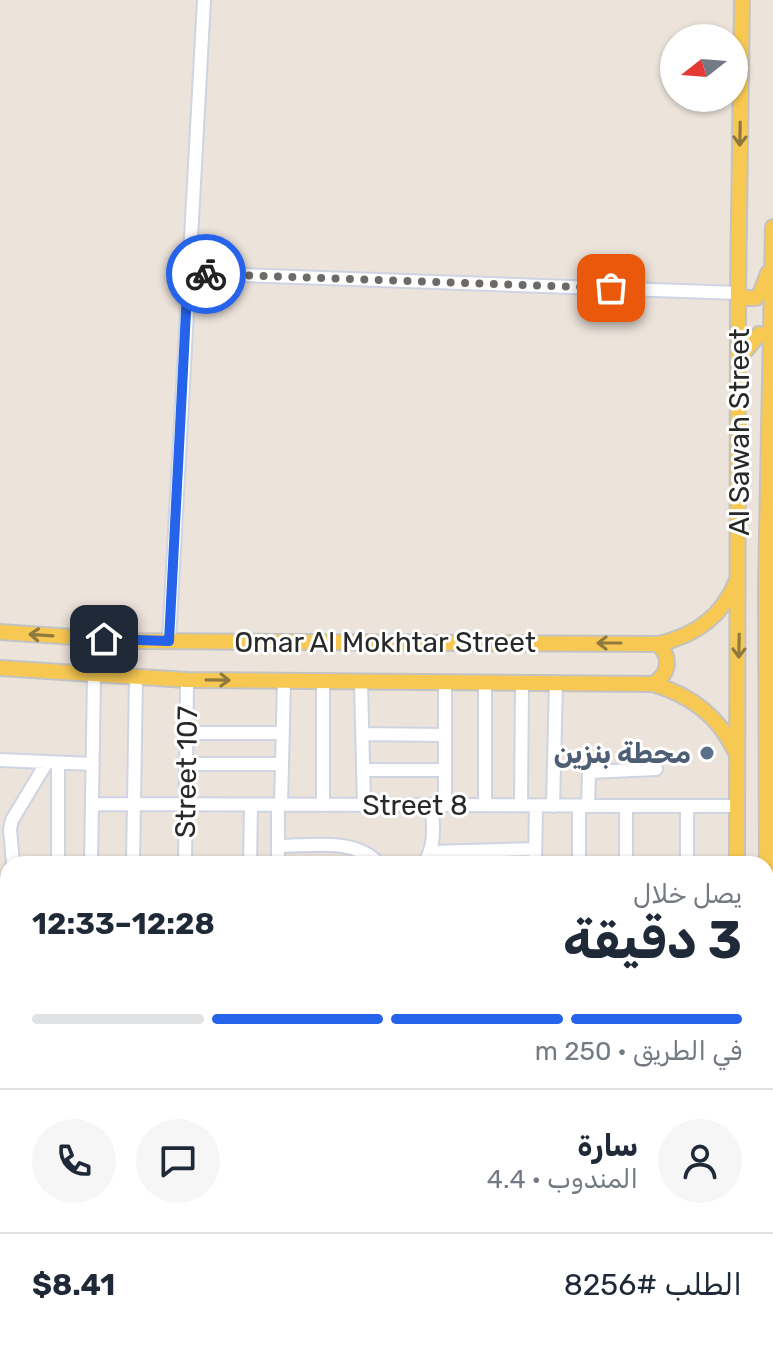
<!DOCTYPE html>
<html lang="ar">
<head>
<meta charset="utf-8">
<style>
  body { margin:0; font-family:Rubik,Vazirmatn,sans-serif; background:#f6f6f7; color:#1f2937; direction:rtl; height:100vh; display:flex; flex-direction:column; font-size:30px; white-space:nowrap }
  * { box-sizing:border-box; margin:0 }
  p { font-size:26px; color:#747a83 }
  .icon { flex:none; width:44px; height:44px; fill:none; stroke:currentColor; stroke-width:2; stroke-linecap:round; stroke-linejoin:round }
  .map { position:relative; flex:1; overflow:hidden; direction:ltr }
  .drawer { position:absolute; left:0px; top:856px; width:774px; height:496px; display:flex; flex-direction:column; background:#fff; border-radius:24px 24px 0 0; box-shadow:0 2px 6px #0004; direction:rtl }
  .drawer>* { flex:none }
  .needle { width:52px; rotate:253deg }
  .tools { position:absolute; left:660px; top:24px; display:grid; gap:16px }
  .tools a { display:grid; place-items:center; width:88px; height:88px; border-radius:50%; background:#fff; box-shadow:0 2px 6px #0004; font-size:40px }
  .pin { position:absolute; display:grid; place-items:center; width:68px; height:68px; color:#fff; margin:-34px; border-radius:16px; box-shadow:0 4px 12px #0006 }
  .courier { position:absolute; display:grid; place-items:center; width:80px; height:80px; margin:-40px; border:6px solid #2563eb; border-radius:50%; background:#fff; color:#222; box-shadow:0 2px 10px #0007 }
  .summary em { font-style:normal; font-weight:700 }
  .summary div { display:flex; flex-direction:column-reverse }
  .summary { display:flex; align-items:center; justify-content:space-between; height:136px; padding:0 32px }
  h1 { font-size:52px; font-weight:700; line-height:60px }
  .bar { display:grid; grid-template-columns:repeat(4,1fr); gap:12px 8px; align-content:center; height:96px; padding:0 32px }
  .bar i { height:10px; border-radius:6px; background:#e0e1e3 }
  .bar .active { background:#2563eb }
  .bar p { grid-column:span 4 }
  .line { display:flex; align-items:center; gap:20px; padding:0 32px; border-top:2px solid #e0e1e3 }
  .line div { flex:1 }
  .round { display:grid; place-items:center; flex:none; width:84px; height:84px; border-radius:42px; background:#f6f6f7 }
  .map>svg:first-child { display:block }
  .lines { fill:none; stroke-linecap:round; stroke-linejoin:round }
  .minor-casing { stroke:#cfd4e3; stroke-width:16 }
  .major-casing { stroke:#c3c3c3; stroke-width:18 }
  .minor { stroke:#fff; stroke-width:12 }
  .major { stroke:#f8c952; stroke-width:14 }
  .oneway { stroke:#90793e }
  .done { stroke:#6d6a67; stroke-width:8; stroke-dasharray:0 14.4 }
  .route { stroke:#2563eb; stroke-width:10 }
  .service-dot { fill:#5c6f8a; stroke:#fff; stroke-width:3 }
  .labels { text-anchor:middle; stroke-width:6; stroke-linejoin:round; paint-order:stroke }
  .street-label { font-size:28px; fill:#292929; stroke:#fff }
  .service-label { font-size:28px; font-weight:bold; fill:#4e5e75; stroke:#fff; text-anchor:end }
</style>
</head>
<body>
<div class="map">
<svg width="773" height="1352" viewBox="0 0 773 1352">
  <rect width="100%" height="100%" fill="#ece3da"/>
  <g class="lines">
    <g class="minor-casing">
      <path id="minor" d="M188,273L738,293
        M169,641L204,0
        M361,682L364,805
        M445,683V805
        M186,733H283
        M362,734L445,735
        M0,760L93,764
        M58,763V864
        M186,764H282
        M363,770H445
        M92,804L738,806
        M281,805L284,681
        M323,805V682
        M485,805V683
        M521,805L522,683
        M553,806L556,682
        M579,806V864
        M588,806L589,772L656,769
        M626,806V864
        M278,846C311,846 355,837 379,864
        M431,852L535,849
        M13,864L10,829L12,820L47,762
        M91,864L94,675
        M133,864L136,677
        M185,864L187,680
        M250,864L251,805
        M278,864V805
        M424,864C436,844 433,828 432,805
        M535,864L536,806
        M687,864V806
        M0,1165L3,1101L8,1083
        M0,1224H8
        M0,1262H8
        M0,1302L8,1304
        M144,1344V1352
        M557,1344V1352
        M604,1344V1352
        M35,1352L36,1344
        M85,1352V1344
        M182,1352V1344
        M262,1352L263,1344
        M314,1352V1344
        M513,1352V1344
        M638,1352V1344
        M679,1352V1344"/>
    </g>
    <g class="major-casing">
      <path id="major" d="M773,227L766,586L768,1129L773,1324
        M738,293L744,298H756L761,292L768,273
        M739,359L759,334L768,336L771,344
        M0,632L134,641L658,644C694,636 722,617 736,582
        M0,668L187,680L653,684C690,695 718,715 735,751
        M653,684C669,674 672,658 658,644
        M737,864L738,293L742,0
        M735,1344L736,1352"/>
    </g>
    <use href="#minor" class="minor"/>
    <use href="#major" class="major"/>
  </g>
  <defs><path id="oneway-shaft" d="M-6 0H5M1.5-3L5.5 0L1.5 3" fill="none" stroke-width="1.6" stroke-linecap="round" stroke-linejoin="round" transform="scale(2)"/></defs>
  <g class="oneway">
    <use href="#oneway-shaft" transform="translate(740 134) rotate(91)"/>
    <use href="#oneway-shaft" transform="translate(41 635) rotate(-176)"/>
    <use href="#oneway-shaft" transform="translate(609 643) rotate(-180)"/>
    <use href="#oneway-shaft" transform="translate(739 646) rotate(91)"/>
    <use href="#oneway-shaft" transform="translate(218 680) rotate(1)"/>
  </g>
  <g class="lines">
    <path class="done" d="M206,274L611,288"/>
    <path class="route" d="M104,639L169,641L188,273L206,274"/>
  </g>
  <circle class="service-dot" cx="707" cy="753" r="8"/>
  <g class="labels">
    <g class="street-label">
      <text transform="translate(739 432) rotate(-90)" y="10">Al Sawah Street</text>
      <text x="385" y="652">Omar Al Mokhtar Street</text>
      <text transform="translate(186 772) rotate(-89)" y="10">Street 107</text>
      <text x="415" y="815">Street 8</text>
    </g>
    <g class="service-label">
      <text x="691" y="763">محطة بنزين</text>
    </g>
  </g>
</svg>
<div class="tools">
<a><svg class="needle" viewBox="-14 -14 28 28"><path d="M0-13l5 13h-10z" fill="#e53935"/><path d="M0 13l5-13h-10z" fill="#747a83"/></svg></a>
</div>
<div class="pin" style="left:611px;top:288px;background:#ea580c"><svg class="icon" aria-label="bag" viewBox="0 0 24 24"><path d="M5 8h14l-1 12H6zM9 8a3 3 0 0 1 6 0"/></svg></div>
<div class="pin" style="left:104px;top:639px;background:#1f2937"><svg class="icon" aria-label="home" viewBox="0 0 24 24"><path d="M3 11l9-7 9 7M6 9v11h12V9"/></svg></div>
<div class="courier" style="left:206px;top:274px"><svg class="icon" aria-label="bike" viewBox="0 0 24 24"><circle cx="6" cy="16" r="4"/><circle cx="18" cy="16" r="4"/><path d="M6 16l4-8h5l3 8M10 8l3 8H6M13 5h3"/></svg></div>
<section class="drawer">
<div class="summary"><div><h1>3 دقيقة</h1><p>يصل خلال</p></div><em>12:28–12:33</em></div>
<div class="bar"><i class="active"></i><i class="active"></i><i class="active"></i><i></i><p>في الطريق · 250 m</p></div>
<div class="line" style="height:144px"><a class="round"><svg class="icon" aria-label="person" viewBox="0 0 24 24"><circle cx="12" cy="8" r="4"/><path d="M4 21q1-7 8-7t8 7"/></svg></a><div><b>سارة</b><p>المندوب · 4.4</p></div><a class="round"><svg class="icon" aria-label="chat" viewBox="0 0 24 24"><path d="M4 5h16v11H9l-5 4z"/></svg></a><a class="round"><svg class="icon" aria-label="phone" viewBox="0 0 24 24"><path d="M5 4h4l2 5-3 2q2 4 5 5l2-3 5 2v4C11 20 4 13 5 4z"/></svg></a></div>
<div class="line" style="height:104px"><div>الطلب #8256</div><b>$8.41</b></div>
</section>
</div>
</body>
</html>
